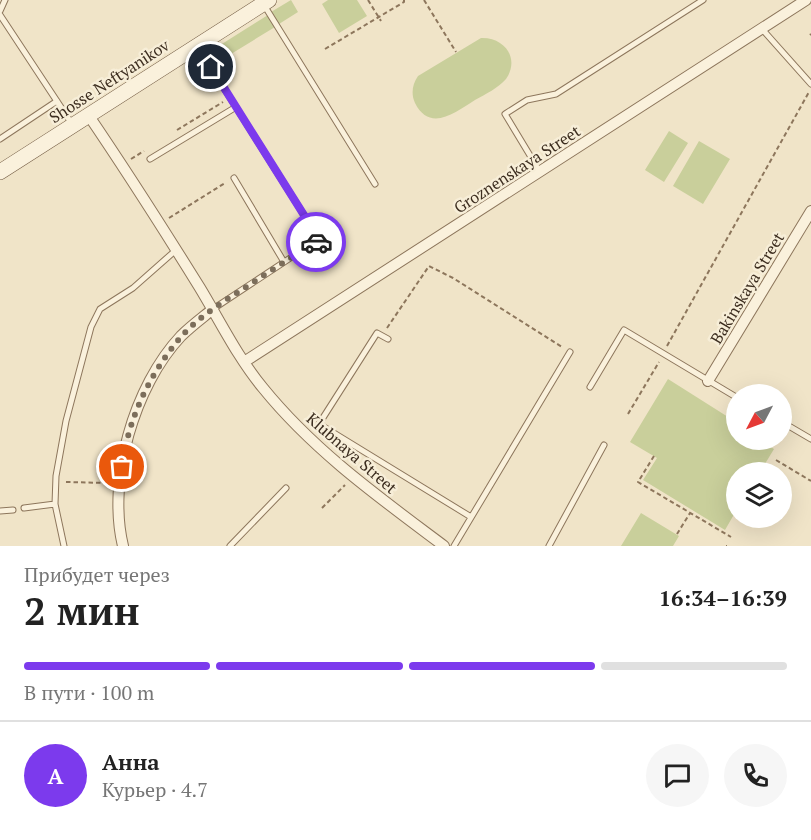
<!DOCTYPE html>
<html lang="ru">
<head>
<meta charset="utf-8">
<style>
  body { margin:0; font-family:"PT Serif",serif; background:#f6f6f6; color:#222; height:100vh; display:flex; flex-direction:column; font-size:22px; white-space:nowrap }
  * { box-sizing:border-box; margin:0 }
  p { font-size:20px; color:#767676 }
  .icon { flex:none; width:33px; height:33px; fill:none; stroke:currentColor; stroke-width:2; stroke-linecap:round; stroke-linejoin:round }
  .map { position:relative; height:546px; overflow:hidden }
  .details { display:flex; flex-direction:column; background:#fff; flex:1 }
  .details>* { flex:none }
  .needle { width:39px; rotate:229deg }
  .tools { position:absolute; left:726px; top:384px; display:grid; gap:12px }
  .tools a { display:grid; place-items:center; width:66px; height:66px; border-radius:50%; background:#fff; box-shadow:0 6px 24px #0002; font-size:30px }
  .pin { position:absolute; display:grid; place-items:center; width:51px; height:51px; color:#fff; margin:-26px; border:3px solid #fff; border-radius:50%; box-shadow:0 2px 6px #0007 }
  .courier { position:absolute; display:grid; place-items:center; width:60px; height:60px; margin:-30px; border:4px solid #7c3aed; border-radius:50%; background:#fff; color:#222; box-shadow:0 2px 8px #0007 }
  .headline em { font-style:normal; font-weight:700 }
  .headline div { display:flex; flex-direction:column-reverse }
  .headline { display:flex; align-items:center; justify-content:space-between; height:102px; padding:0 24px }
  h1 { font-size:39px; font-weight:700; line-height:45px }
  .bar { display:grid; grid-template-columns:repeat(4,1fr); gap:9px 6px; align-content:center; height:72px; padding:0 24px }
  .bar i { height:8px; border-radius:4px; background:#e0e0e0 }
  .bar .current { background:#7c3aed }
  .bar p { grid-column:span 4 }
  .line { display:flex; align-items:center; gap:15px; padding:0 24px; border-top:2px solid #e0e0e0 }
  .line div { flex:1 }
  .round { display:grid; place-items:center; flex:none; width:63px; height:63px; border-radius:32px; background:#f6f6f6 }
  .map>svg:first-child { display:block }
  .green { fill:#c9cf9b }
  .lines { fill:none; stroke-linecap:round; stroke-linejoin:round }
  .lane-casing { stroke:#8d765c; stroke-width:7 }
  .street-casing { stroke:#8d765c; stroke-width:12 }
  .secondary-casing { stroke:#6f573f; stroke-width:16 }
  .path { stroke:#8d765c; stroke-width:2; stroke-dasharray:4.5 3; stroke-linecap:butt }
  .lane { stroke:#faf1dc; stroke-width:5 }
  .street { stroke:#faf1dc; stroke-width:10 }
  .secondary { stroke:#faf1dc; stroke-width:15 }
  .done { stroke:#7c6e5b; stroke-width:6; stroke-dasharray:0 10.8 }
  .route { stroke:#7c3aed; stroke-width:8 }
  .labels { text-anchor:middle; stroke-width:5; stroke-linejoin:round; paint-order:stroke }
  .street-label { font-size:16px; fill:#3d2e20; stroke:#f7eed8 }
</style>
</head>
<body>
<div class="map">
<svg width="811" height="546" viewBox="0 0 811 546">
  <rect width="100%" height="100%" fill="#f0e4c8"/>
  <path class="green" d="M291,0L298,12L279,24L271,12Z
    M328,0H357L367,16L339,33L322,4Z
    M268,15L275,27L213,65L206,54Z
    M481,38C505,37 520,59 506,79C498,88 486,94 475,100C456,112 430,133 415,103C411,94 412,85 418,76Z
    M669,131L688,143L664,182L645,170Z
    M699,141L730,159L703,204L673,186Z
    M668,379L736,422V440H759L774,449L760,472H736L732,483L736,486V511L725,530L643,480L657,458L630,442Z
    M641,513L679,536L673,546H621Z"/>
  <g class="lines">
    <g class="lane-casing">
      <path id="lane" d="M264,5L375,184
        M0,11L5,0
        M0,15L72,124
        M762,29L811,84
        M198,47L319,239L213,309
        M0,139L57,101
        M150,159L236,107
        M540,172L505,114L527,100L556,94L703,0
        M234,178L284,262
        M388,339L377,333L319,424L471,517
        M590,387L624,330L736,397
        M782,422L811,439
        M24,508L55,504
        M0,511L13,510
        M64,546L55,504L56,476L66,421L91,327L100,309L133,288L176,250
        M230,546L286,488
        M454,546L570,352
        M549,546L604,445"/>
    </g>
    <g class="street-casing">
      <path id="street" d="M89,116C127,172 164,230 200,288C220,321 238,358 263,388C314,451 380,498 444,546
        M244,362L806,0
        M708,381L811,211
        M123,546C107,480 134,386 181,336C191,326 202,318 213,309"/>
    </g>
    <g class="secondary-casing">
      <path id="secondary" d="M0,172L269,0"/>
    </g>
    <path class="path" d="M368,0L381,21
      M424,0L456,52
      M810,35L811,34
      M325,49L404,2V0
      M177,130L223,102
      M131,159L144,151
      M169,218L225,183
      M387,328L429,266L453,278L562,347
      M667,346L809,92
      M628,414L659,362
      M654,456L638,482L731,537
      M776,460L811,481
      M734,480L736,481
      M66,482L108,483
      M322,508L345,485
      M677,534L690,513
      M726,546H727"/>
    <use href="#lane" class="lane"/>
    <use href="#street" class="street"/>
    <use href="#secondary" class="secondary"/>
  </g>
  <g class="lines">
    <path class="done" d="M122,467C128,419 149,375 180,338C198,317 223,302 246,287C269,272 292,257 316,242"/>
    <path class="route" d="M211,67L319,239L316,242"/>
  </g>
  <g class="labels">
    <g class="street-label">
      <text transform="translate(109 81) rotate(-33)" y="6">Shosse Neftyanikov</text>
      <text transform="translate(517 169) rotate(-33)" y="6">Groznenskaya Street</text>
      <text transform="translate(747 288) rotate(-59)" y="6">Bakinskaya Street</text>
      <text transform="translate(352 453) rotate(41)" y="6">Klubnaya Street</text>
    </g>
  </g>
</svg>
<div class="tools">
<a><svg class="needle" viewBox="-14 -14 28 28"><path d="M0-13l5 13h-10z" fill="#e53935"/><path d="M0 13l5-13h-10z" fill="#767676"/></svg></a>
<a><svg class="icon" aria-label="layers" viewBox="0 0 24 24"><path d="M12 4l9 5-9 5-9-5zM3 14l9 5 9-5"/></svg></a>
</div>
<div class="pin" style="left:122px;top:467px;background:#ea580c"><svg class="icon" aria-label="bag" viewBox="0 0 24 24"><path d="M5 8h14l-1 12H6zM9 8a3 3 0 0 1 6 0"/></svg></div>
<div class="pin" style="left:211px;top:67px;background:#1f2937"><svg class="icon" aria-label="home" viewBox="0 0 24 24"><path d="M3 11l9-7 9 7M6 9v11h12V9"/></svg></div>
<div class="courier" style="left:316px;top:242px"><svg class="icon" aria-label="car" viewBox="0 0 24 24"><path d="M5 17H2v-5l4-1 3-4h7l3 4 3 1v5h-3M9 17h6M6 11h13"/><circle cx="7" cy="17" r="2"/><circle cx="17" cy="17" r="2"/></svg></div>
</div>
<section class="details">
<div class="headline"><div><h1>2 мин</h1><p>Прибудет через</p></div><em>16:34–16:39</em></div>
<div class="bar"><i class="current"></i><i class="current"></i><i class="current"></i><i></i><p>В пути · 100 m</p></div>
<div class="line" style="height:108px"><b class="round" style="background:#7c3aed;color:#fff">А</b><div><b>Анна</b><p>Курьер · 4.7</p></div><a class="round"><svg class="icon" aria-label="chat" viewBox="0 0 24 24"><path d="M4 5h16v11H9l-5 4z"/></svg></a><a class="round"><svg class="icon" aria-label="phone" viewBox="0 0 24 24"><path d="M5 4h4l2 5-3 2q2 4 5 5l2-3 5 2v4C11 20 4 13 5 4z"/></svg></a></div>
</section>
</body>
</html>
